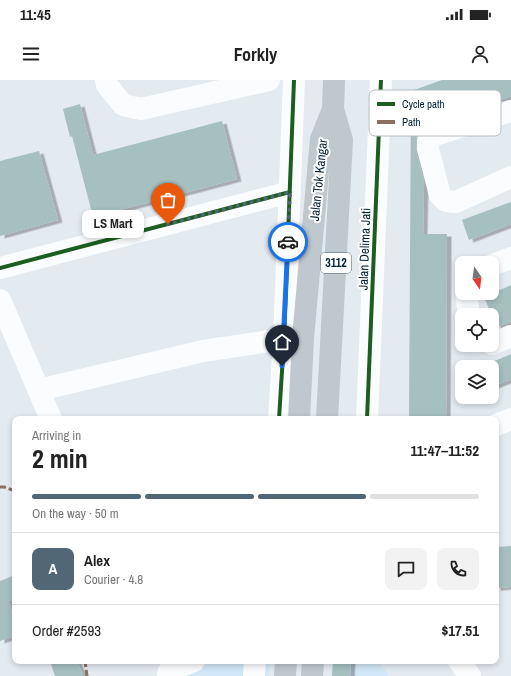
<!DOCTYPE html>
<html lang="en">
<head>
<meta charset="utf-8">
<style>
  body { margin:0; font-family:"Archivo Narrow",sans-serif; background:#f2f2f2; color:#222; height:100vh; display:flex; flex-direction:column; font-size:15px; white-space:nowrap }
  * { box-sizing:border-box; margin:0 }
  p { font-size:13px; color:#767676 }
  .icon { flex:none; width:22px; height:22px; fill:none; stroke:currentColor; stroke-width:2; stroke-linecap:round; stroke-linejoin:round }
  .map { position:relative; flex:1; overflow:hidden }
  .drawer { position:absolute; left:12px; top:336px; width:487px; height:248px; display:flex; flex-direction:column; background:#fff; border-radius:8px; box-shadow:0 2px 6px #0003 }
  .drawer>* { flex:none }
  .needle { width:26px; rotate:166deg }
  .controls { position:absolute; left:455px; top:176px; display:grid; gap:8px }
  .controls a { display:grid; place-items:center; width:44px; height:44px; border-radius:8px; background:#fff; box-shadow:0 2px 6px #0003; font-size:20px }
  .pin { position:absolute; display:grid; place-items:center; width:34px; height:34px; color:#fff; margin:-41px -17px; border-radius:50% 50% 50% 0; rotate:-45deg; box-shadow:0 0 4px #0007 }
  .pin .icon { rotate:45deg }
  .courier { position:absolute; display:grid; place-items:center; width:40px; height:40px; margin:-20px; border:3px solid #1a73e8; border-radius:50%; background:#fff; color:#222; box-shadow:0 1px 5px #0007 }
  .bubble { position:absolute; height:28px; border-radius:8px; background:#fff; box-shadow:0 2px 6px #0003; font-size:13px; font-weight:700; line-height:28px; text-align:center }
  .summary em { font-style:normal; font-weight:700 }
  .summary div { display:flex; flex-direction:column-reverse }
  .summary { display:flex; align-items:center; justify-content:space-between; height:68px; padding:0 20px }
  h1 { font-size:26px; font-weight:700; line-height:30px }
  .bar { display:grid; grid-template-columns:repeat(4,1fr); gap:6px 4px; align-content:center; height:48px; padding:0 20px }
  .bar i { height:5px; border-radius:3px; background:#e0e0e0 }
  .bar .current { background:#516776 }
  .bar p { grid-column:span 4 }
  .line { display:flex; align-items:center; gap:10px; padding:0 20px; border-top:1px solid #e0e0e0 }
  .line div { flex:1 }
  .round { display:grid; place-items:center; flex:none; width:42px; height:42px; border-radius:8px; background:#f2f2f2 }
  .status { display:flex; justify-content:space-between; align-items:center; height:28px; padding:0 20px; background:#fff; direction:ltr }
  .status svg { height:11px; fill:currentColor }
  header { display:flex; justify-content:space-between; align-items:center; height:52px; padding:0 20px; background:#fff; font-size:18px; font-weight:700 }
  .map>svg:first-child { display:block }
  .built { fill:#d2e7f7 }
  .building { fill:#a6c0bf; filter:url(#shadow) }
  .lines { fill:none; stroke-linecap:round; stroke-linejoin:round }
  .minor { stroke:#fbfcfd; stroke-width:22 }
  .major { stroke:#bfc8ce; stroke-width:22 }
  .quiet { stroke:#8d6e63; stroke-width:3; stroke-dasharray:6 3; stroke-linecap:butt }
  .cycleway-casing { stroke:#fff; stroke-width:6 }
  .cycleway { stroke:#1b5e20; stroke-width:4 }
  .done { stroke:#516776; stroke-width:4; stroke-dasharray:0 7.2 }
  .route { stroke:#1a73e8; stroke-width:5 }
  .labels { text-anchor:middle; stroke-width:4; stroke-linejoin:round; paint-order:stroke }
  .shield { fill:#fff; stroke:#4e6472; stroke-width:1 }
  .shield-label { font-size:12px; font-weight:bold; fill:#022135 }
  .street-label { font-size:13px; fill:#022135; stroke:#fff }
  .key { fill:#fff; stroke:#b3bcc2; stroke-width:1 }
  .key-label { font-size:11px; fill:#022135 }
</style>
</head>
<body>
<div class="status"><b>11:45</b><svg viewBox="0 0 49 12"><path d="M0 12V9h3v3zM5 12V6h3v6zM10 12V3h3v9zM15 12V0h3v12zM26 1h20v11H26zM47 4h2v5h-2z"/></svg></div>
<header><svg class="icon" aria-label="menu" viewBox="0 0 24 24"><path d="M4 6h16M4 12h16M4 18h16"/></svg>Forkly<svg class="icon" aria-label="person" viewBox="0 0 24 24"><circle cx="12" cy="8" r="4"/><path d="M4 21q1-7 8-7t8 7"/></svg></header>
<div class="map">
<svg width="511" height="596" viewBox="0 0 511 596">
  <defs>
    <filter id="shadow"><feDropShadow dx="4.5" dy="2.5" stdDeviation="0" flood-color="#0004"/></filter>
  </defs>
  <rect width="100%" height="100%" fill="#e3eaf0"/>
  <path class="built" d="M178,581H270L268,596H158L159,588Z
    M332,581H378L389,596H331Z"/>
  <path class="building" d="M442,0H511V16L431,43L424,46L417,55L416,72L424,101L423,154H447L446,339H409L411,11Z
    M80,24L93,75L222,41L237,99L93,137L72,56L70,57L63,29Z
    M39,71L58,140L0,156V81Z
    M511,122V144L469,160L462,140Z
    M511,205V241L497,247L484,217Z
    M511,274V299L492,307V282Z
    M511,466V507L496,508V467Z
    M15,495V519L8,521L15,541V556L0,561V501Z
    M50,581H77L83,596H55Z
    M333,581H351L350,596H332Z"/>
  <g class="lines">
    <path class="minor" d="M106,0L107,5L123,25L141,29L269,0
      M511,31L435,55L428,60V69L440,115L446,121L456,122L511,97
      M492,185L511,178
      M0,188L290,112
      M466,213L469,235
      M0,220L51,339
      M492,264L511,256
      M39,310L203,271L284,259L298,258
      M279,339L284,259L294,0
      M367,339L381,0
      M496,345L511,339
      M459,581L470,596
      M168,596L169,591L194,581
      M254,596L255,581"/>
    <path class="major" d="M299,339L303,258L321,59L333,29L334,0
      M327,339L342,60L333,29
      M285,596L286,581
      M312,596L313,581"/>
    <path class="quiet" d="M0,407H4L15,411
      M85,581L87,596"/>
    <g class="cycleway-casing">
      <path id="cycleway" d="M0,188L290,112
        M279,339L284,259L294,0
        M367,339L381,0"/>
    </g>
    <use href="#cycleway" class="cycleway"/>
  </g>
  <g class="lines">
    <path class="done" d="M168,144L290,112L288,162"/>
    <path class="route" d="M282,286L288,162"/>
  </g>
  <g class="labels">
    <rect class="shield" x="321" y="173" width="30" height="20" rx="3"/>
    <g class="shield-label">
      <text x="336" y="187">3112</text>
    </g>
    <g class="street-label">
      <text transform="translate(318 100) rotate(-84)" y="5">Jalan Tok Kangar</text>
      <text transform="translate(364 169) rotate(-88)" y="5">Jalan Delima Jati</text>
    </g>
  </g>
  <rect x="369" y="10" width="132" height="46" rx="6" class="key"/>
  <rect x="377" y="22" width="18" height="4" fill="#1b5e20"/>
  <rect x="377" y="40" width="18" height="4" fill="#8d6e63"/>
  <g class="key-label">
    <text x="402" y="28">Cycle path</text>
    <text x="402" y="46">Path</text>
  </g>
</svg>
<div class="controls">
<a><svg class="needle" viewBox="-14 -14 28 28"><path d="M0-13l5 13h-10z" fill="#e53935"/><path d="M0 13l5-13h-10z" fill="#767676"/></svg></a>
<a><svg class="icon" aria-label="locate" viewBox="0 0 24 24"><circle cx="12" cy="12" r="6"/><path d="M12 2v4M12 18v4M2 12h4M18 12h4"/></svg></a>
<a><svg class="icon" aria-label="layers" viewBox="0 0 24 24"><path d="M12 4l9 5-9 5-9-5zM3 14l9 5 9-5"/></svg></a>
</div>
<div class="pin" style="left:168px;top:144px;background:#ea580c"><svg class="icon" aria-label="bag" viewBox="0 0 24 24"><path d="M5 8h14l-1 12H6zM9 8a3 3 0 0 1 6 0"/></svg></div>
<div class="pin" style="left:282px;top:286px;background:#1f2937"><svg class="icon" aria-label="home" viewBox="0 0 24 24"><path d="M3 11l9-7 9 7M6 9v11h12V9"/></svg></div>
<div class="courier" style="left:288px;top:162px"><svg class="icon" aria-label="car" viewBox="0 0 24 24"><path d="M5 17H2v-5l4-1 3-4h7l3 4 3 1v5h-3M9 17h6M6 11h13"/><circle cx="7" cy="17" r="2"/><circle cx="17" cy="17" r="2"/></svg></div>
<div class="bubble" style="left:82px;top:130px;width:62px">LS Mart</div>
<section class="drawer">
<div class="summary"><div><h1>2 min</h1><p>Arriving in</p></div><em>11:47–11:52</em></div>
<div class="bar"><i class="current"></i><i class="current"></i><i class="current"></i><i></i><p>On the way · 50 m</p></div>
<div class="line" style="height:72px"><b class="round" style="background:#516776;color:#fff">A</b><div><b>Alex</b><p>Courier · 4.8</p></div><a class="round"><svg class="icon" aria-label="chat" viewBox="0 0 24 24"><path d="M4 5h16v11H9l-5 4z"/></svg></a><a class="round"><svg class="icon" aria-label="phone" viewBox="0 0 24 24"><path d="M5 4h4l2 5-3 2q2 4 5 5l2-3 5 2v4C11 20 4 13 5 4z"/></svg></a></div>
<div class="line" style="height:52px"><div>Order #2593</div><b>$17.51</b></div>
</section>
</div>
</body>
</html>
